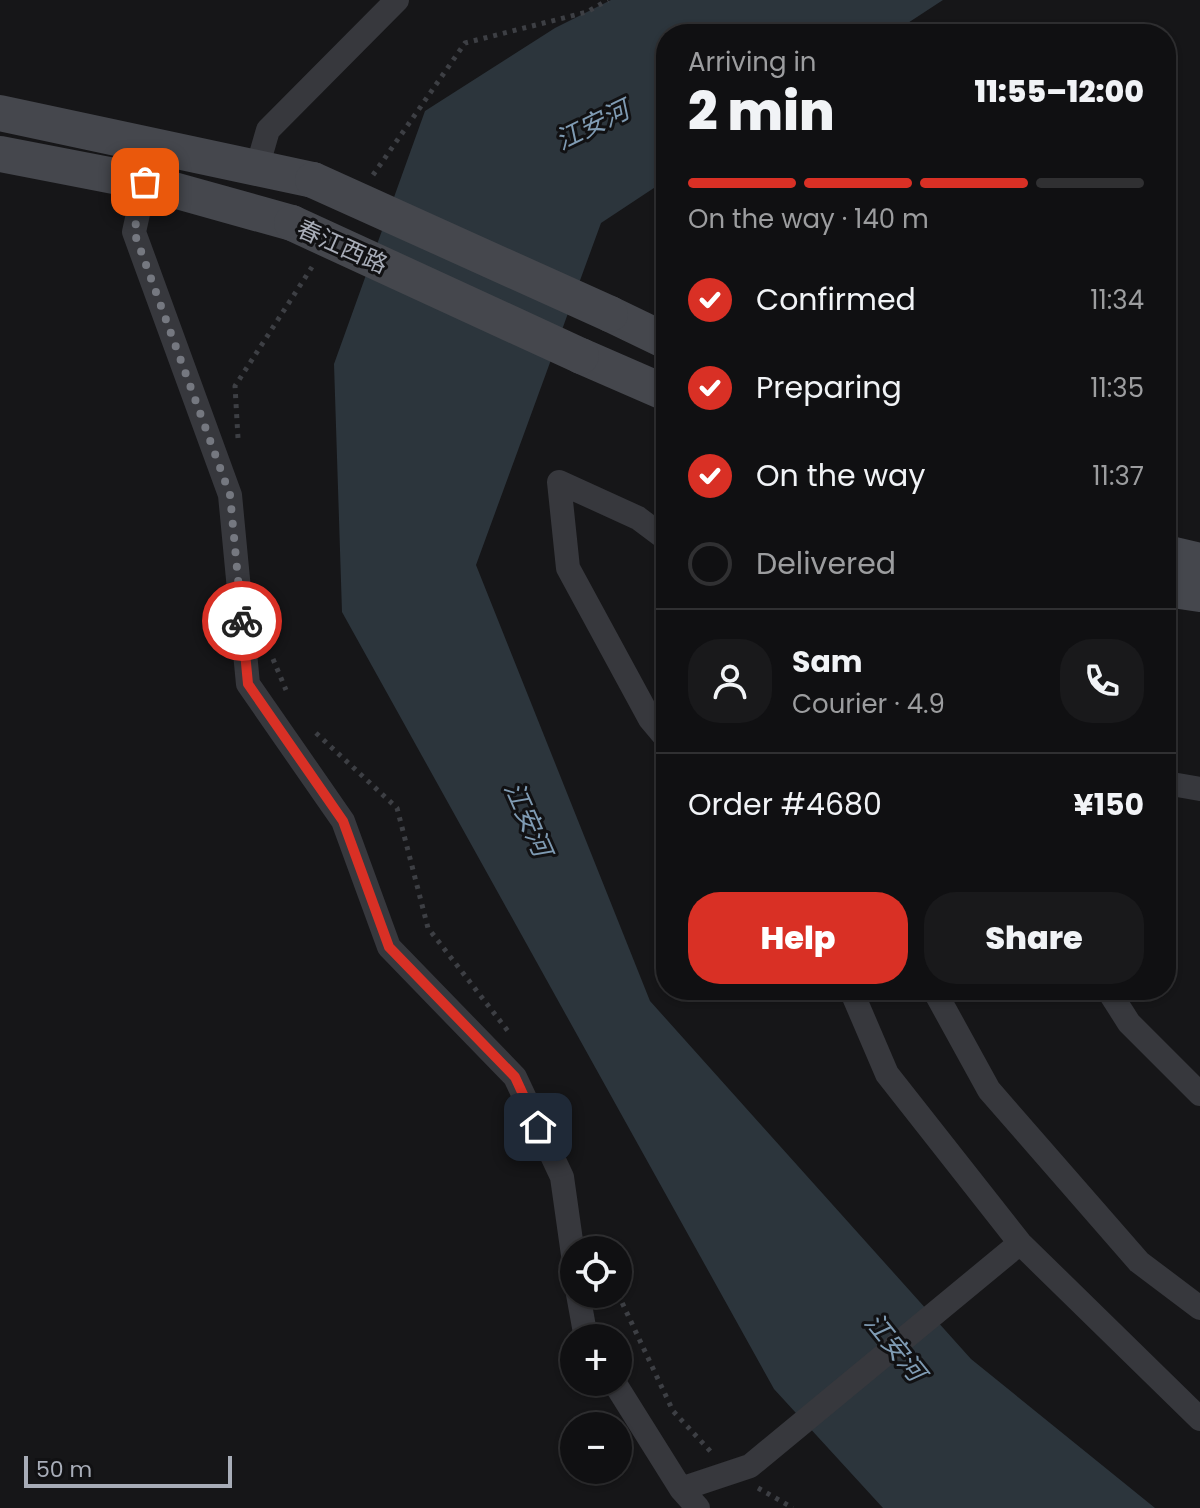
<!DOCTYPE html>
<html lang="en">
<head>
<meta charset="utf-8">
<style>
  body { margin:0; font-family:Poppins,"Noto Sans SC",sans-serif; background:#19191b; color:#f1f3f6; height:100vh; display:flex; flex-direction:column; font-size:30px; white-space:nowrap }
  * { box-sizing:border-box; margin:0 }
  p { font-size:26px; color:#9c9d9f }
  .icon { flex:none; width:44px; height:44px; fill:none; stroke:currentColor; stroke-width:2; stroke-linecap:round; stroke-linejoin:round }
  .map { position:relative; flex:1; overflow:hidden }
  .sheet { position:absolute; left:656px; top:24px; width:520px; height:976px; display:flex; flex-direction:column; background:#101012; border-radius:32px; box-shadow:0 2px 6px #0004,0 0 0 2px #303032 }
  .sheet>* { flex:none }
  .fabs { position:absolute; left:560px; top:1236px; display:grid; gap:16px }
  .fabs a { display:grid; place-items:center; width:72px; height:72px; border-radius:50%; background:#101012; box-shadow:0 2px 6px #0004,0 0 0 2px #303032; font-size:40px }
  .scale { position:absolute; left:24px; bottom:20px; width:208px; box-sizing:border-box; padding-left:8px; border:4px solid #a8adb8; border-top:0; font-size:22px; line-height:28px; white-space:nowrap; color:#a8adb8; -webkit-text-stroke:6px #111113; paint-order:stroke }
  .pin { position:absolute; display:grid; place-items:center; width:68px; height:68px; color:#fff; margin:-34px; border-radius:16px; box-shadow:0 4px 12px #0006 }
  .courier { position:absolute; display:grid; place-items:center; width:80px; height:80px; margin:-40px; border:6px solid #d93025; border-radius:50%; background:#fff; color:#222; box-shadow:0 2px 10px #0007 }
  .overview em { font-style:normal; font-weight:800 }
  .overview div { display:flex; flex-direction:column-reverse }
  .overview { display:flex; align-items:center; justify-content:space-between; height:136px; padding:0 32px }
  h1 { font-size:52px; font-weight:800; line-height:60px }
  .bar { display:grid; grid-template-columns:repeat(4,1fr); gap:12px 8px; align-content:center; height:96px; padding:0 32px }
  .bar i { height:10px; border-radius:6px; background:#303032 }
  .bar .active { background:#d93025 }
  .bar p { grid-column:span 4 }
  .line { display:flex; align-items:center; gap:20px; padding:0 32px; border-top:2px solid #303032 }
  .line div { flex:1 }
  .round { display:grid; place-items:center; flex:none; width:84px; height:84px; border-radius:32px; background:#19191b }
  ol { padding:0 32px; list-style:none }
  li { display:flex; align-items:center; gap:24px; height:88px }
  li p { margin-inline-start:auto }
  li .icon { padding:8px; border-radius:50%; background:#d93025; color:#fff; stroke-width:4 }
  li:last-child { color:#9c9d9f }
  li i { width:44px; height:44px; border:4px solid #303032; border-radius:50% }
  .button { display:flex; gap:16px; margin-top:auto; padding:16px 32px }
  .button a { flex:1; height:92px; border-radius:32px; background:#d93025; color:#fff; font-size:32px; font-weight:800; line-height:92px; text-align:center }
  .button a+a { background:#19191b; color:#f1f3f6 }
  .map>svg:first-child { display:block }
  .water { fill:#2c353c }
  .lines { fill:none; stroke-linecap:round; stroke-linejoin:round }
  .path { stroke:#3d3f44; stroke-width:5; stroke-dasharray:4 6; stroke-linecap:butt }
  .minor { stroke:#37383d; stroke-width:24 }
  .secondary { stroke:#45474d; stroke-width:36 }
  .secondary-bridge { stroke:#45474d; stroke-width:36 }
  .done { stroke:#757880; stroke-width:8; stroke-dasharray:0 14.4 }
  .route { stroke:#d93025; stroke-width:10 }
  .labels { text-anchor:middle; stroke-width:6; stroke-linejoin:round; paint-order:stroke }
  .street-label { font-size:24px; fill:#a8adb8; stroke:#111113 }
  .water-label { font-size:26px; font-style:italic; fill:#7f9bb3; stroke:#111113 }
</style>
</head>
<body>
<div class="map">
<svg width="1200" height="1508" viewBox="0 0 1200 1508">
  <rect width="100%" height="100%" fill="#161618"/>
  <path class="water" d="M611,0H943L891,34H666V180L601,223L476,565L650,1001L971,1359L1155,1508H883L774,1389L342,612L334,364L425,111L555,28Z"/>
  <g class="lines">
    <path class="path" d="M373,175L465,43L587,12L608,0
      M238,438L235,386L312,267
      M273,659L286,690
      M316,733L397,808L428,928L511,1035
      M618,1294L673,1411L712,1453
      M758,1488L793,1508"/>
    <path class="minor" d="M257,168L268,130L397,0
      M145,182L134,232L230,495L248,684L343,821L389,947L515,1077L562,1177L574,1262
      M666,539L638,518L559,482L568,568L650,719L666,738
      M1166,783L1200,789
      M851,990L887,1074L1020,1243L1200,1419
      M934,990L989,1090L1139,1262L1200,1308
      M1108,990L1129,1023L1200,1094
      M578,1294L586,1338
      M614,1382L681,1489L698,1508
      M681,1489L750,1466L1020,1243"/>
    <path class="secondary" d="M0,113L313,180
      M0,154L145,182L292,223
      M610,314L666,341
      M581,356L666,393
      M1166,553L1200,561
      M1166,589L1200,594"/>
    <path class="secondary-bridge" d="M313,180L610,314
      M292,223L581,356"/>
  </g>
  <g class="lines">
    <path class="done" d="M145,182L134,232L230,495L242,621"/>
    <path class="route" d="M242,621L248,684L343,821L389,947L515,1077L538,1127"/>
  </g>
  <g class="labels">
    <g class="street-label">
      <text transform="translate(342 247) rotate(24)" y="8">春江西路</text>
    </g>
    <g class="water-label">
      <text transform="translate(592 125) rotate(-26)" y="9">江安河</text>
      <text transform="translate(528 819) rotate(66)" y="9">江安河</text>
      <text transform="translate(895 1347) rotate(51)" y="9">江安河</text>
    </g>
  </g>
</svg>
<div class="fabs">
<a><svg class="icon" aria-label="locate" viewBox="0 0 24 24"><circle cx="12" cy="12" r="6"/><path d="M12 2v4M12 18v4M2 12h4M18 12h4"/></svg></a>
<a>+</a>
<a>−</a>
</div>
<div class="scale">50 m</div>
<div class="pin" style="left:145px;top:182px;background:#ea580c"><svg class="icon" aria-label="bag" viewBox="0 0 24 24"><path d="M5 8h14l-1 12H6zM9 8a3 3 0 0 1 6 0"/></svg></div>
<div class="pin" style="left:538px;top:1127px;background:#1f2937"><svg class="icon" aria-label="home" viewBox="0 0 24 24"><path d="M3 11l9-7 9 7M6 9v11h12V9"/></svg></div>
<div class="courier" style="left:242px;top:621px"><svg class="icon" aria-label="bike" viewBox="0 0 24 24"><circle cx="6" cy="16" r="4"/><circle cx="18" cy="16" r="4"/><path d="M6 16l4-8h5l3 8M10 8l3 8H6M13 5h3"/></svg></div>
<section class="sheet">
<div class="overview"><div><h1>2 min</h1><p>Arriving in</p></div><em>11:55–12:00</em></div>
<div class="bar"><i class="active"></i><i class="active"></i><i class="active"></i><i></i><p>On the way · 140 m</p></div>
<ol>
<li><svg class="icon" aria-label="check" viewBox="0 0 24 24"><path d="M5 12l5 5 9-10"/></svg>Confirmed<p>11:34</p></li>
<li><svg class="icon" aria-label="check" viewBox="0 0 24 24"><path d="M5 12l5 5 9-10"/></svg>Preparing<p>11:35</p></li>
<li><svg class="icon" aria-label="check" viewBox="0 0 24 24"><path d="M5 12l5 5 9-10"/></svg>On the way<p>11:37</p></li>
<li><i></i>Delivered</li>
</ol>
<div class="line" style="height:144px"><a class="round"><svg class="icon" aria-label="person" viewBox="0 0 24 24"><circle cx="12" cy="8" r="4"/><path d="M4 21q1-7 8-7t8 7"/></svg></a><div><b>Sam</b><p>Courier · 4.9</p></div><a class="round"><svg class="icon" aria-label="phone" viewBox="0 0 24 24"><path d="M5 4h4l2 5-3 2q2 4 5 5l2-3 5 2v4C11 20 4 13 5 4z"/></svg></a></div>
<div class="line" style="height:104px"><div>Order #4680</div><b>¥150</b></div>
<div class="button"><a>Help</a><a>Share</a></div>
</section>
</div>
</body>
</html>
